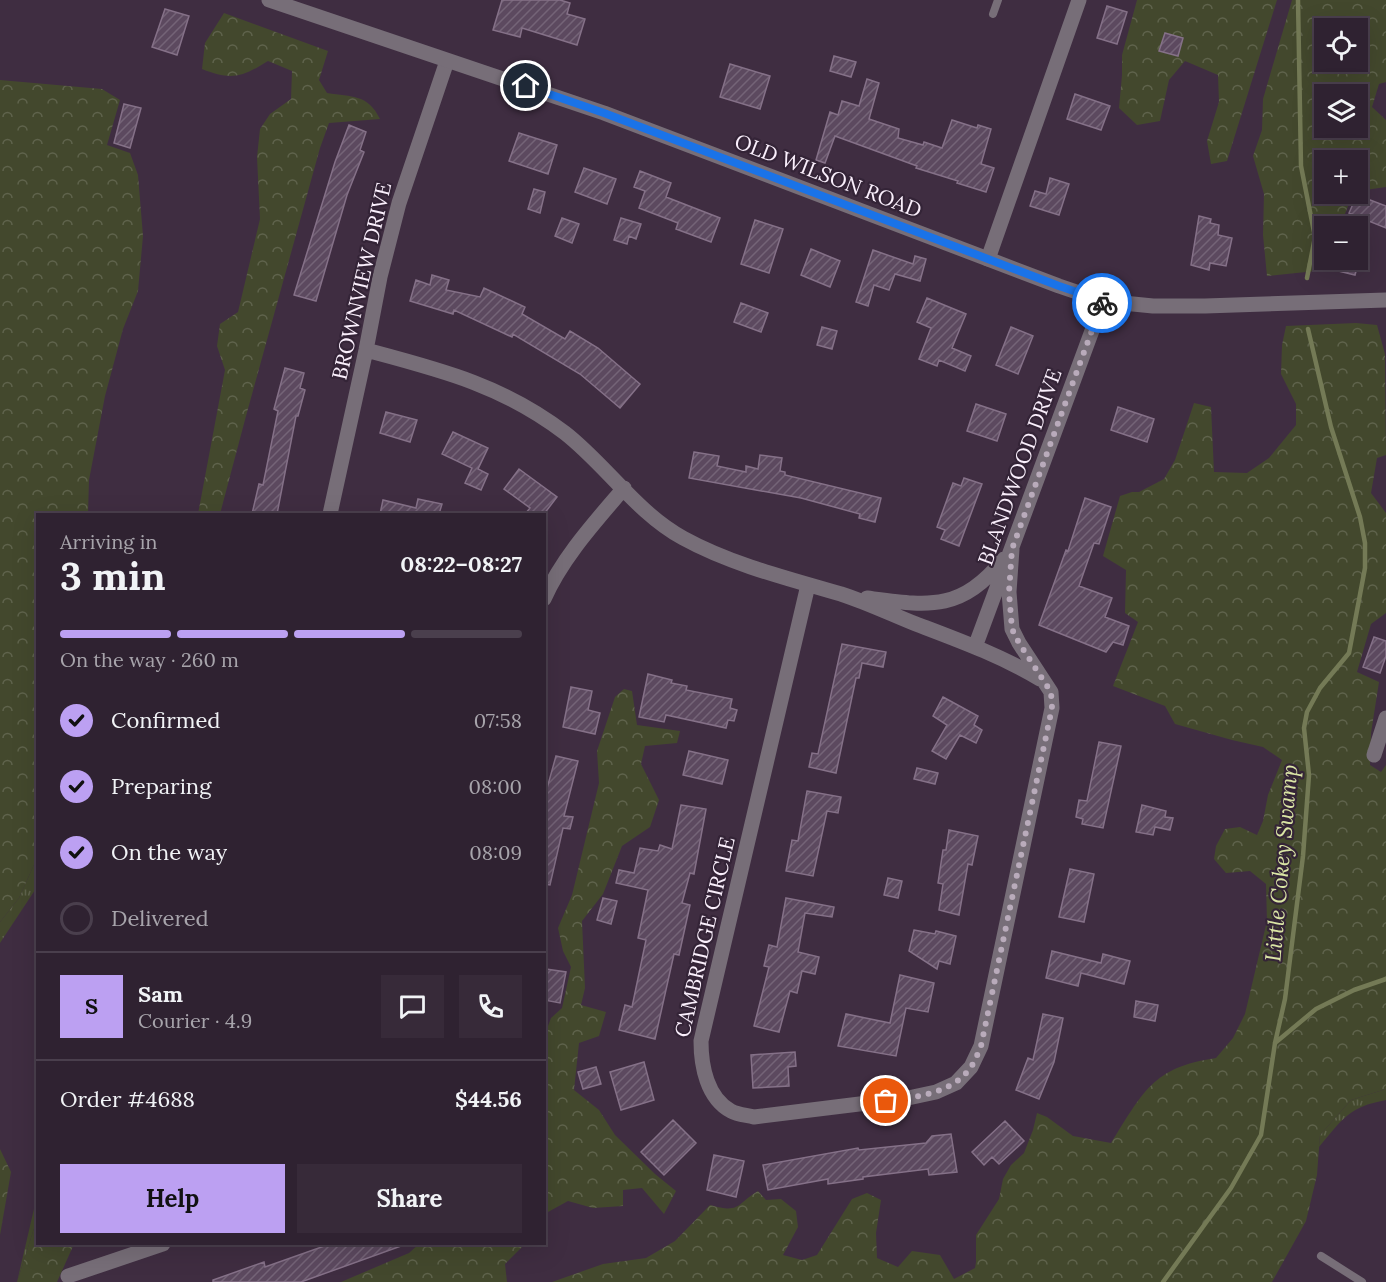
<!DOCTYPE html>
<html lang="en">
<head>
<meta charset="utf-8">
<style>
  body { margin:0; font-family:Lora,serif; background:#372a39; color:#f1f3f6; height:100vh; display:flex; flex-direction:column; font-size:22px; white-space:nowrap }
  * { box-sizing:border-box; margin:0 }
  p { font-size:20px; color:#a7a4ab }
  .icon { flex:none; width:33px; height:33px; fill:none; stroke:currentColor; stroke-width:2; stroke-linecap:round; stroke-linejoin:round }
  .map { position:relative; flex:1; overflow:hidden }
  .drawer { position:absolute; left:36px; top:513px; width:510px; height:732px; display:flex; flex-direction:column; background:#2f2231; border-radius:0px; box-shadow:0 6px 24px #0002,0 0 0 2px #4a3f4d }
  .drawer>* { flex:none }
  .tools { position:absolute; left:1314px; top:18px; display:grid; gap:12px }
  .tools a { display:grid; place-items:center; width:54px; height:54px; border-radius:0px; background:#2f2231; box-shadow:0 6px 24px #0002,0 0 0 2px #4a3f4d; font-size:30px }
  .pin { position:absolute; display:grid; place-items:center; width:51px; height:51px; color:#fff; margin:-26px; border:3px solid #fff; border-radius:50%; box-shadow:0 2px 6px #0007 }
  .courier { position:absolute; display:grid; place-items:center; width:60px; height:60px; margin:-30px; border:4px solid #1a73e8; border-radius:50%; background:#fff; color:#222; box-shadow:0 2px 8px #0007 }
  .head em { font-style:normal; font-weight:800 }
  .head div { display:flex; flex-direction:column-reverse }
  .head { display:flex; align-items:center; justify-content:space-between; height:102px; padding:0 24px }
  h1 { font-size:39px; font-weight:800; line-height:45px }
  .bar { display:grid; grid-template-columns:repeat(4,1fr); gap:9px 6px; align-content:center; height:72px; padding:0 24px }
  .bar i { height:8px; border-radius:4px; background:#4a3f4d }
  .bar .active { background:#bca0f2 }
  .bar p { grid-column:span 4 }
  .line { display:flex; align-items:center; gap:15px; padding:0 24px; border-top:2px solid #4a3f4d }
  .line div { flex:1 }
  .round { display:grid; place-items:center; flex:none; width:63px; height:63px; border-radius:0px; background:#372a39 }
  ol { padding:0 24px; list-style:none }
  li { display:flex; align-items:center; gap:18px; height:66px }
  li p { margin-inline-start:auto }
  li .icon { padding:6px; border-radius:50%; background:#bca0f2; color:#111; stroke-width:4 }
  li:last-child { color:#a7a4ab }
  li i { width:33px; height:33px; border:3px solid #4a3f4d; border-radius:50% }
  .action { display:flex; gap:12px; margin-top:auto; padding:12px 24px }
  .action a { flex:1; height:69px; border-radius:0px; background:#bca0f2; color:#111; font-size:24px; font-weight:800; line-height:69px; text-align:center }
  .action a+a { background:#372a39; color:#f1f3f6 }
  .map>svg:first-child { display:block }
  .grass { fill:url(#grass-tufts) }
  .forest { fill:url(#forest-crowns); fill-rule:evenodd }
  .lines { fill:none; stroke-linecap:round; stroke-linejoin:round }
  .stream { stroke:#747a56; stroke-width:4.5 }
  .building { fill:url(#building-hatch); stroke:#857188; stroke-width:1.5 }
  .service { stroke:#776e78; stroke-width:8 }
  .minor { stroke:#776e78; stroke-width:15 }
  .tertiary { stroke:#776e78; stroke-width:15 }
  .done { stroke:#b9abbb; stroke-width:6; stroke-dasharray:0 10.8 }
  .route { stroke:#1a73e8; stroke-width:8 }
  .labels { text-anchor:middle; stroke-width:4.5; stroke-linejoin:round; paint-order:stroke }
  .street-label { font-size:21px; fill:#faeffc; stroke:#342437 }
  .water-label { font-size:22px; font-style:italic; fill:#dae5a5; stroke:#342437 }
</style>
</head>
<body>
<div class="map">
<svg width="1386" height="1282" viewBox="0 0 1386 1282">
  <defs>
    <pattern id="grass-tufts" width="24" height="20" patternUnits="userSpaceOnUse" patternTransform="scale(1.5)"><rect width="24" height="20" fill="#43482d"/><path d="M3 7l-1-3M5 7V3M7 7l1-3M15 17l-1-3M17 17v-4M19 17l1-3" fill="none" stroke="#5f634c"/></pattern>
    <pattern id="forest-crowns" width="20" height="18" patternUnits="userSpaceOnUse" patternTransform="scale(1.5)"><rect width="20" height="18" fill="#43482d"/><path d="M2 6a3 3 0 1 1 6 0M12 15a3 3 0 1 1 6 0" fill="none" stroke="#5f634c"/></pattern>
    <pattern id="building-hatch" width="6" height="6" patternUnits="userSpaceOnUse" patternTransform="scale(1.5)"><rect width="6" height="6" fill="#5c495f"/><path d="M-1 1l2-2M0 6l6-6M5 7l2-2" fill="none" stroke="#746477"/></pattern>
  </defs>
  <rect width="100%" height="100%" fill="#3f2d41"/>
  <path class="grass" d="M37,858V881L35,890L0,943V922L19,898Z
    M1386,1089V1100C1348,1107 1342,1120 1319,1147L1320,1135L1351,1100Z
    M37,1196V1219L17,1282Z"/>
  <path class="forest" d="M1137,0H1277L1227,161L1211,164L1207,141L1219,102L1218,75L1185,61L1169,80L1160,121L1137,125L1119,108L1122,75V55Z
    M1292,0H1386V82L1379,84L1372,107L1386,120V187L1358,191V160H1324V194H1353L1340,226H1324V260H1329L1325,270L1267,276L1263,235L1264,194L1253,156L1262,130L1263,99ZM1358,28V62H1324V28ZM1358,94V128H1324V94Z
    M224,13L328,51L319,80L327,93C352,97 368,94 380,119L329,123L320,148L246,416L220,514H198L225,370L217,346L220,324L238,312L260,219L257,157L260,129L270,114L291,99L292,71L268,61C242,77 232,81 202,69L205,43Z
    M0,80L102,89L120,100L107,145L130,153L138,175L143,236L138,291L123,329L105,396L89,480L88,514H38L37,858L19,898L0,922Z
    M1356,323L1377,325L1385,354L1386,455L1377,458L1371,493L1386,513V613L1371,624L1357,672L1379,682L1371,733L1370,765L1381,772L1386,765V1089L1351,1100L1320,1135L1317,1175L1306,1221L1272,1282H552L603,1264L646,1258L675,1241L710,1205C741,1214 736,1204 758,1191L766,1200L781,1199L796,1211L798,1227L783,1255L802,1260L817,1255L852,1199L867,1193L881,1200L876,1233L877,1258L898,1267L912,1251L940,1255L954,1279L975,1268L976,1262V1235L999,1199L1003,1179L1011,1165L1024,1153L1033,1130L1037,1113L1047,1117L1073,1136L1111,1143C1143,1093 1152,1067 1216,1058L1233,1038L1245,1014L1267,921L1266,884L1250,871L1226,873L1214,859L1216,846L1225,829L1240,827L1257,835L1263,821L1268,795L1282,760L1263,747L1232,740L1175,724L1165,706L1113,686L1138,622L1125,613L1126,570L1103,556L1120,496L1132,492H1139L1164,479L1175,460L1194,403L1211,407L1214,472L1247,473L1269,458L1296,425V404L1281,374L1282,345L1286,326Z
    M624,689L632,691L637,725L680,731L677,743L645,746L641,764L659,800L650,827L622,846L603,894L582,921L585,988L581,1005L606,1012L599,1036L579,1043L574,1090L599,1110L615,1135L655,1174L676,1191L664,1214L642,1188L623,1190V1206L593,1208L568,1201L548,1212L545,1217V1034L551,1018L562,1008L571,967L563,951L558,928L572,895L599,783L597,751L615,697Z
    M0,1149L11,1172L0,1235Z
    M37,1219L38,1244H74L57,1282H17Z
    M419,1244H525L505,1264L507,1282H341L409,1253Z"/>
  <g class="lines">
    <path class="stream" d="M1298,0L1301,166L1315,237L1307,278
      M1275,1043L1316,1009L1354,990L1386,979
      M1163,1282L1231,1188L1261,1135L1275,1043L1285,999L1303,856L1309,775L1304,728L1307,712L1320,688L1349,653L1365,568V543L1360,517L1331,427L1308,329"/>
  </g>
  <path class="building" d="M502,0H560L570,3L567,14L585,19L577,45L522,28L520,37L493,30Z
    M1107,6L1127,12L1117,44L1097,38Z
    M165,9L189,16L177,55L152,47Z
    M1165,33L1183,38L1178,56L1159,51Z
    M834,56L856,62L851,77L830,71Z
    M730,64L770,76L760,109L720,97Z
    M867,79L879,83L869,119L899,129L898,138L923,145L924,142L942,148L952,120L977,128L978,125L991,129L981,164L994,168L986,192L957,183L958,181L916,168L917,166L835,136L825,163L816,160L830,112L838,115L842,101L859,106Z
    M1075,94L1110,106L1101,130L1067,119Z
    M124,104L141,108L130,148L114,143Z
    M349,125L366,132L360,150L364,152L347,195L316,301L294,295L335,162Z
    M519,133L557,145L548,174L509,161Z
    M584,168L616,179L607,204L575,192Z
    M640,171L671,183L666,197L720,218L711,242L676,229L678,223L639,208L645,191L634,187Z
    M1050,178L1069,184L1059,215L1030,206L1035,191L1046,194Z
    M534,189L545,192L540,213L528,209Z
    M1357,195L1386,206V228L1349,213Z
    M1199,216L1211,219L1210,223L1219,225L1218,235L1232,238L1226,266L1210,263L1209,270L1191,265Z
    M562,218L579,224L572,243L555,236Z
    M621,218L641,224L636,239L629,236L627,244L614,240Z
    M755,220L783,229L769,273L741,264Z
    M811,249L840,261L830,287L801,275Z
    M873,250L913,264L915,256L926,259L920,281L895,274L889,290L874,285L868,306L856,302Z
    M1336,260H1359L1355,275L1334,270Z
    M432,275L449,280L446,290L480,297L484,288L525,307L522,314L565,339L570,331L598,348L640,384L620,408L580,374L513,334L512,337L454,310L453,314L410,301L416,280L430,285Z
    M927,298L966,314L952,348L971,356L965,371L939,360L937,366L919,359L931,328L917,322Z
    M741,303L768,313L761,332L734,322Z
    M822,327L837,331L832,349L817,345Z
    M1011,327L1033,336L1018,374L996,365Z
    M285,368L304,373L300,388L305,390L298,416H296L277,514H252L259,484L263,485L278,411L274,409Z
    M976,404L1006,414L997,441L967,431Z
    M1118,407L1154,419L1147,442L1111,430Z
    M386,412L417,420L410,442L380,433Z
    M453,432L488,448L478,469L488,474L481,490L465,483L472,468L442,454Z
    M694,452L719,456L717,466L746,472V466L758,469L760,455L782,458L780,471L785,472V475L881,498L875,522L859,518L860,514L801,498L689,478Z
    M519,469L557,497L544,514H525L530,508L504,489Z
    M964,478L982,484L959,546L941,539L945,530L937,527L953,483L961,486Z
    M1085,498L1111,507L1099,544L1094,543L1079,586L1112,598L1105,617L1129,626L1123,645L1113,642L1106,652L1039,625L1066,550L1068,551Z
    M418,499L442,504L439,514H380L383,500L416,508Z
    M1374,637L1386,641V656L1380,673L1363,667Z
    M842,644L886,652L883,667L862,663L859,678H856L836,773L809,767L812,753L818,754Z
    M648,674L672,680L671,683L687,686L686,690L732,699L730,708L737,710L734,721L728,720L726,728L666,715L664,722L639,717Z
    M571,687L592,691L588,710L600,713L595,734L563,727Z
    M943,697L978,716L974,725L982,730L976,743L960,735L946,759L932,751L947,725L933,716Z
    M1099,742L1121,746L1103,828L1082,824L1083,819L1076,817L1079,800L1087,801Z
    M689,751L728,760L722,784L683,775Z
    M556,756L578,761L564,816L573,817L570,829L563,828L550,885L544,884V799Z
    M917,768L938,773L935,784L914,779Z
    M807,791L841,797L838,813L827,811L813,876L786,871L792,840L798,841Z
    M681,805L706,809L694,874L690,873L682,903L690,905L679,955L674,954L655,1039L619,1030L625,1005L632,1007L646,940L638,938L648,890L616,883L619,870L634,873L640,848L658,851L660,845L672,849Z
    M1142,805L1166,811L1165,817L1173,818L1170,830L1155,827L1153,835L1136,832Z
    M949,830L978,836L972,865L968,864L959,915L939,910L943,884L938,883L943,850H946Z
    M1070,869L1094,874L1084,922L1059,917Z
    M888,878L902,881L898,898L884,895Z
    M603,898L617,901L611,924L597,920Z
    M786,898L834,907L832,917L805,913L798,952L819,957L815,974L802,971L797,993L790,991L779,1032L754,1026L769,967L764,966L769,945L777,947Z
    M914,930L935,934L936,931L956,936L950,964L939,961L937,969L909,951Z
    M1052,951L1101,963L1103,954L1130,961L1124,984L1081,973L1078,986L1046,978Z
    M546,969L566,972L560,1003L544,1000Z
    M900,975L934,983L928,1012L906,1008L896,1056L838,1046L846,1014L890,1023Z
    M1136,1001L1158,1005L1155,1021L1134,1017Z
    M1043,1014L1063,1018L1054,1062L1039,1099L1016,1090L1028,1058L1033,1060Z
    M795,1052L796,1066L788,1067L789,1086L753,1088L751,1055Z
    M644,1062L654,1100L621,1110L610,1072Z
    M596,1067L601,1084L583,1089L578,1072Z
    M673,1120L696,1143L664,1175L641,1152Z
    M1005,1121L1024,1141L999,1164L992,1157L984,1165L972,1152Z
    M951,1134L957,1172L929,1175L928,1169L863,1177V1179L828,1184V1179L768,1190L763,1165L858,1148L859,1150L926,1143L932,1136Z
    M714,1155L744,1161L736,1197L707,1190Z
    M330,1244H404V1245L301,1282H213V1280L264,1262L265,1267Z"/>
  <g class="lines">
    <path class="service" d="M993,14L998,0
      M1321,1256L1362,1282"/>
    <path class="minor" d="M988,259L1079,0
      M366,350C441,370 502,385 565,433C606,465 637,513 683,538C730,564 789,579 841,594C866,602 891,614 916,624C958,640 1002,656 1040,679
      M330,514L366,350L380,277L399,203L447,61
      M808,585L701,1041C701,1066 707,1098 731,1111C738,1115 747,1115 754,1117L908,1098L936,1092L956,1083L971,1067L981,1046L1052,708L1051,692L1019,643L1012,629L1009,592L1012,549
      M867,598C930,606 960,612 1004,559
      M544,599C562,558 595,522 624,488
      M975,647L1103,301
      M1374,755L1386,718
      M68,1276L163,1244"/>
    <path class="tertiary" d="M269,0L604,113L1059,286L1103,301L1153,306H1205L1386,300"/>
  </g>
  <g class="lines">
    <path class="done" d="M886,1101C916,1097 952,1094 971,1067C975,1061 978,1053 981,1046L1052,708L1051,692L1019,643L1012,629L1009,592L1012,549L1102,303"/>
    <path class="route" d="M526,86L604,113L1059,286L1103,301L1102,303"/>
  </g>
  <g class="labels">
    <g class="street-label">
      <text transform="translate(828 176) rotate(21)" y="7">OLD WILSON ROAD</text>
      <text transform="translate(362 281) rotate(-77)" y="7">BROWNVIEW DRIVE</text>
      <text transform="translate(1020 467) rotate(-70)" y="7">BLANDWOOD DRIVE</text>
      <text transform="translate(705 937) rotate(-77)" y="7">CAMBRIDGE CIRCLE</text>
    </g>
    <g class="water-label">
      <text transform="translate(1281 863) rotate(-85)" y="8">Little Cokey Swamp</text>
    </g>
  </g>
</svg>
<div class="tools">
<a><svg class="icon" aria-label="locate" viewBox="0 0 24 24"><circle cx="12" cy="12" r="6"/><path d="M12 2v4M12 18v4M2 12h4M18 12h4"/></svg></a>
<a><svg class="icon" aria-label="layers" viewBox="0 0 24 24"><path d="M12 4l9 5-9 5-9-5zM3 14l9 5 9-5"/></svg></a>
<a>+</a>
<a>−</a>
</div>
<div class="pin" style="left:886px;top:1101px;background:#ea580c"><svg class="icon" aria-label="bag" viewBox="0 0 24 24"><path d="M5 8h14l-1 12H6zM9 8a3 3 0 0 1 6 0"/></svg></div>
<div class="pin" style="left:526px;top:86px;background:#1f2937"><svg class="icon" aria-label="home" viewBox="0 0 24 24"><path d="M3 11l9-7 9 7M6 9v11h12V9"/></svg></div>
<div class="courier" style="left:1102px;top:303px"><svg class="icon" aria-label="bike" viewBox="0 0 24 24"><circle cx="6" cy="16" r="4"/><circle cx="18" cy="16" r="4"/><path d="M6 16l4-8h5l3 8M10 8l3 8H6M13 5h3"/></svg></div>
<section class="drawer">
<div class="head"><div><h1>3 min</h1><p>Arriving in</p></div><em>08:22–08:27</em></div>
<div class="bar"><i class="active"></i><i class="active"></i><i class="active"></i><i></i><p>On the way · 260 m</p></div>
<ol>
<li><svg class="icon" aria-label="check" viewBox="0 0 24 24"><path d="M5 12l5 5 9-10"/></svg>Confirmed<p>07:58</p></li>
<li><svg class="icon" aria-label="check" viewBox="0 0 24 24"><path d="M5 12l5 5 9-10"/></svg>Preparing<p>08:00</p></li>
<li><svg class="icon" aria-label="check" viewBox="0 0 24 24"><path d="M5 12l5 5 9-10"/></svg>On the way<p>08:09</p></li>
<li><i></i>Delivered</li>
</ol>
<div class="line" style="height:108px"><b class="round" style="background:#bca0f2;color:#111">S</b><div><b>Sam</b><p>Courier · 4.9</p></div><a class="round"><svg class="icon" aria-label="chat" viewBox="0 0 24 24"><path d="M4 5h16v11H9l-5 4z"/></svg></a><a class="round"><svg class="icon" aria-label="phone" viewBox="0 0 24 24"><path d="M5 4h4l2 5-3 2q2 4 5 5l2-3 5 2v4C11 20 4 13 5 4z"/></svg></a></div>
<div class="line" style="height:78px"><div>Order #4688</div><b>$44.56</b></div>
<div class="action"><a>Help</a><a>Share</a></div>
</section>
</div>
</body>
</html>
